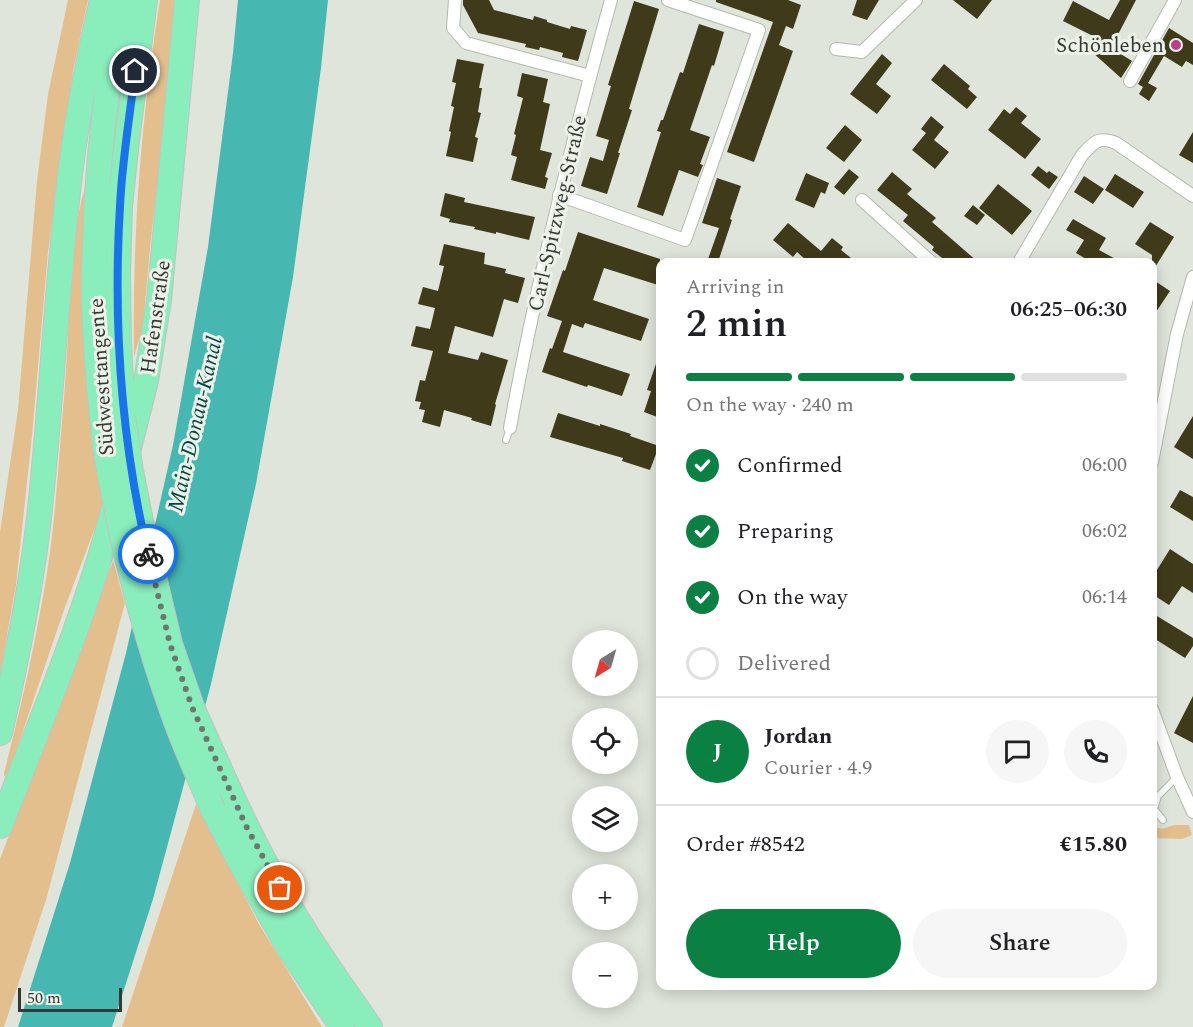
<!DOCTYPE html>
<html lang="en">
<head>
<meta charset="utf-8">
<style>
  body { margin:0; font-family:Spectral,serif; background:#f6f6f6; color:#202124; height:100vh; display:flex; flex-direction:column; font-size:22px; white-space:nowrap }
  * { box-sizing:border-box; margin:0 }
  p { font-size:20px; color:#757577 }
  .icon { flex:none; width:33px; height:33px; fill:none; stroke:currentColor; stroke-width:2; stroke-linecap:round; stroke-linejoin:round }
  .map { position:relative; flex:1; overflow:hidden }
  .panel { position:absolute; left:656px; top:258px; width:501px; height:732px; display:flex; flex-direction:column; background:#fff; border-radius:12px; box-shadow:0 3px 15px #0003 }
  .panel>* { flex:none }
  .needle { width:39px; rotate:217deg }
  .fabs { position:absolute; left:572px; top:630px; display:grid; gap:12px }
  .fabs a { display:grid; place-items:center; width:66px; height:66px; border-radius:50%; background:#fff; box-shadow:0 3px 15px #0003; font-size:30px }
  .scale { position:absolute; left:18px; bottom:15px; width:104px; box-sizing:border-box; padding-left:6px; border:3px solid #353834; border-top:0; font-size:16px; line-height:21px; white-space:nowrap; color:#353834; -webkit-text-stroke:4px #ecf2e8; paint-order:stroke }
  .pin { position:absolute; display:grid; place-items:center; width:51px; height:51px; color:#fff; margin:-26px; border:3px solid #fff; border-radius:50%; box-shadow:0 2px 6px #0007 }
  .courier { position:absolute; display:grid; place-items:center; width:60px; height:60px; margin:-30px; border:4px solid #1a73e8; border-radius:50%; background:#fff; color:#222; box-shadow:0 2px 8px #0007 }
  .head em { font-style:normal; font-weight:600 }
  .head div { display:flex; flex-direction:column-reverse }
  .head { display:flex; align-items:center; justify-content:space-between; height:102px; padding:0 30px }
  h1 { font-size:39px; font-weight:600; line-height:45px }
  .bar { display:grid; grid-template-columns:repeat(4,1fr); gap:9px 6px; align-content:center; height:72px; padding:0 30px }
  .bar i { height:8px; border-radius:4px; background:#e0e0e0 }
  .bar .on { background:#0b8043 }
  .bar p { grid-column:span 4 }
  .line { display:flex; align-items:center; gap:15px; padding:0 30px; border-top:2px solid #e0e0e0 }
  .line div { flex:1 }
  .round { display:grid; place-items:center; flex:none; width:63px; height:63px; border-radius:32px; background:#f6f6f6 }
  ol { padding:0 30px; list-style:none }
  li { display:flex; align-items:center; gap:18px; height:66px }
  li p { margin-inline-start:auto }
  li .icon { padding:6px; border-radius:50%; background:#0b8043; color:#fff; stroke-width:4 }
  li:last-child { color:#757577 }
  li i { width:33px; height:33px; border:3px solid #e0e0e0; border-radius:50% }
  .button { display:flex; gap:12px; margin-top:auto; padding:12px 30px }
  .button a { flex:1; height:69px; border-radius:36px; background:#0b8043; color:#fff; font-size:24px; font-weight:600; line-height:69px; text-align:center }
  .button a+a { background:#f6f6f6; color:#202124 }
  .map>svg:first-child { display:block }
  .green { fill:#e4bf8e }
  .water { fill:#46b7b1 }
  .building { fill:#3f3b1a }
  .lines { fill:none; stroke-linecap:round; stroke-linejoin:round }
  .lane-casing { stroke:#b3b9af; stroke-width:8 }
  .street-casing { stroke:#b3b9af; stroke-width:14 }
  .highway-casing { stroke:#c2c3c2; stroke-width:26 }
  .lane { stroke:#fff; stroke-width:6 }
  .street { stroke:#fff; stroke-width:12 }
  .highway { stroke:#8aedbc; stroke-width:24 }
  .highway-bridge-casing { stroke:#c2c3c2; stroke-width:26; stroke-linecap:butt }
  .highway-bridge { stroke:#8aedbc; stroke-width:24 }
  .done { stroke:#70756e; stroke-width:6; stroke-dasharray:0 10.8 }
  .route { stroke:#1a73e8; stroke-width:8 }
  .poi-dot { fill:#bc3e8b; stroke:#ecf2e8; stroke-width:2 }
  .labels { text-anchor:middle; stroke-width:6; stroke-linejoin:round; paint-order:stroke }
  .poi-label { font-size:21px; fill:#353834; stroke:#ecf2e8; text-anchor:end }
  .street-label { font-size:21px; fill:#353834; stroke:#ecf2e8 }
  .water-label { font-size:22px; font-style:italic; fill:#004845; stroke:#ecf2e8 }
</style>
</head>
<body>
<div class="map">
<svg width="1193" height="1027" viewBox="0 0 1193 1027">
  <rect width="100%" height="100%" fill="#dfe5db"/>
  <path class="green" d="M68,0H88L73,71L48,252L32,436L16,585L0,675V532L18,410L37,181L48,94Z
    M160,0H176L166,111L151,238L143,326L134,357C132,238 141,118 160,0Z
    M85,189L99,483L103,507L65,607L8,775L4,776V773C21,707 36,641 47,573C56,515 59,455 64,397C68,348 69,300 74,251C76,230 78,209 85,189Z
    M113,561L125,603L46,900L4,1027H0V859Z
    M196,804L259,924L322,1027H122Z
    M1174,825H1189L1192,835L1182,839L1152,838V826L1162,829Z"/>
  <path class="water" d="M238,0H328L321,68L293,277L256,484L211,684L153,899L112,1027H18L70,863L126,653L173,445L208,247L233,53Z"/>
  <path class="building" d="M463,0H489L494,10L533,20L534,16L547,20V22L570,29L571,26L587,30L578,61L562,57L563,53L540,47L539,50L525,47L526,44L478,33L463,5Z
    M716,0H788L801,5L793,29L786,26L779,45L793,51L754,162L727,152L773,22L716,2Z
    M857,0H879L867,20L852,15Z
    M953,0H992L977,19Z
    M1120,0H1136L1111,48L1132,61L1121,78L1092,52L1099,39L1063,21L1073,1L1109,20Z
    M634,1L659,9L629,109L632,110L618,153H620L607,194L581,186L590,157L603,161L609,140L596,136L611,86L608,85Z
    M699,24L724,32L714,66L712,65L690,130L710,137L700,164L703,165L698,177L679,170L663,216L637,207L661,132L657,131L661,120H663L680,72L683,73Z
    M1169,28L1193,43V65L1186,61L1182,67L1164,56L1148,83L1157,88L1149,101L1139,94L1143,87L1138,84Z
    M882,54L892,63L876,84L891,96L877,114L850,94Z
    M457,59L484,64L479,88H482L478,112L481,113L475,137L478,138L473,162L446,156L451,132L449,131L454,107L451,106L456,83L452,82Z
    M944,64L970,86L968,89L977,97L967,109L931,80Z
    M522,73L548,79L543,102L550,104L540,150L552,153L545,177L548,178L545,189L511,180L517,157L511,155L516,135L514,134L523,98L517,96Z
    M1016,107L1027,116L1021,123L1041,139L1025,159L988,130L1004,109L1010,114Z
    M931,116L944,127L934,140L949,152L935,169L912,150L926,133L921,129Z
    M845,125L862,140L844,162L826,148Z
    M1193,132V163L1179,155Z
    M1038,166L1047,173L1049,171L1058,177L1049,189L1031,175Z
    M849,169L859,177L844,195L834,187Z
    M892,172L912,189L907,194L936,218L932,222L978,262H947L932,250L934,247L903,221L908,215L877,190Z
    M806,173L829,183L825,194L821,192L814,208L795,200Z
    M1115,174L1144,192L1133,208L1105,190Z
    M1084,176L1104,189L1093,204L1074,192Z
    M717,178L741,186L730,219L732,220L718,262H707L719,228L702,223Z
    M998,184L1032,211L1012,235L979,208Z
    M445,193L465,198L464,202L535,217L529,240L496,232V234L474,229L475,227L449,222L450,219L440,216Z
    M973,205L985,215L977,225L964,216Z
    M1073,219L1106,238L1099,250L1121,262H1091L1076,253L1084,240L1066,230Z
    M1150,222L1174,237L1152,272V255L1135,244Z
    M788,223L821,251L832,238L843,247L841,250L856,262H808L797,252L793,257L773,240Z
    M578,232L660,259V279L658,285L604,268L593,300L649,319L641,341L585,323L583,328L572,324L563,352L630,374L622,396L588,385L587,387L542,372L550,348L552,349L562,321L547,316L563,270L565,271Z
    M444,244L485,253L484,264L506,269L505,273L525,278L518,303L504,299L493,337L455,326L448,353L478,360L481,352L508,360L495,404L496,405L491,426L471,420L472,418L444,410L440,427L422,422L425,410L419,409L421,402L415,401L420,380L425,381L433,351L411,346L416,326L430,329L435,308L418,304L423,287L438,291L444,266L439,265Z
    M1152,279L1170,291L1152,318Z
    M658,358H660V418L644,412L651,391L647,390Z
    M558,413L600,426V424L631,434L630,436L659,446L650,470L622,461L623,458L550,437Z
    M1193,416V459L1174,447Z
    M1180,490L1193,497V521L1170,507Z
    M1170,549L1193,564V593L1182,586L1169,605L1152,594V578Z
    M1152,613L1193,638V646L1185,658L1152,637L1157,628L1152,625Z
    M1193,696V743L1174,733Z"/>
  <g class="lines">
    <g class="lane-casing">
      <path id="lane" d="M506,440L510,428
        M1163,820L1154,809L1158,796L1176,778"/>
    </g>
    <g class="street-casing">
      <path id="street" d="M455,0L453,28L466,43L590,76
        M836,49L862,52L916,0
        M1130,81L1175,0
        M559,195L685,240L759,30L668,0
        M862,200L931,262
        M1019,262L1082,155C1094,142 1098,136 1116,143L1193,196
        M510,428C536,283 572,141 611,0
        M1152,462L1177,334L1193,277
        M1152,709L1177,777L1193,812"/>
    </g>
    <g class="highway-casing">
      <path id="highway" d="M123,417L119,343L118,276L120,206L127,140L145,0
        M105,447C99,389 93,332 94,273C95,206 100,138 110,72C113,48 119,24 123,0
        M128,452L146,381L159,300L187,0
        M0,733C17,659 32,584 40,509C51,404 56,298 68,192C75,128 87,63 102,0
        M226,783C247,829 270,874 296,917C319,955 345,991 370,1027
        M213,810L239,860L290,950L342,1027
        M0,826C42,718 88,610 117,497"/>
    </g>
    <use href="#lane" class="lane"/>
    <use href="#street" class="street"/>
    <use href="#highway" class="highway"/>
    <g class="highway-bridge-casing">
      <path id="highway-bridge" d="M123,417L131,471L142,526L170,644L192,707L226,783
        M105,447C120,537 142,627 173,713C184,746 200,778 213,810"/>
    </g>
    <use href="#highway-bridge" class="highway-bridge"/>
  </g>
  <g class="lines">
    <path class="done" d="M148,554L170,644L192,707L247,828L280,888"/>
    <path class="route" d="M135,71C130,116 122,161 120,206C113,323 121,440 148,554"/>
  </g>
  <circle class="poi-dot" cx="1176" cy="45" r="6"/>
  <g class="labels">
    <g class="poi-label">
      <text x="1164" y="52">Schönleben</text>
    </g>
    <g class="street-label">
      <text transform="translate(557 213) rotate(-77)" y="7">Carl-Spitzweg-Straße</text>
      <text transform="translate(155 317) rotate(-82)" y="7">Hafenstraße</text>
      <text transform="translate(101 377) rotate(-94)" y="7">Südwesttangente</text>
    </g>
    <g class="water-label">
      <text transform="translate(194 424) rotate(-77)" y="8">Main-Donau-Kanal</text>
    </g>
  </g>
</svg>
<div class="fabs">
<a><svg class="needle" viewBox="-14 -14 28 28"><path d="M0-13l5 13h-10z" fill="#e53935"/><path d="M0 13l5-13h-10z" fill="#757577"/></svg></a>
<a><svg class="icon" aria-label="locate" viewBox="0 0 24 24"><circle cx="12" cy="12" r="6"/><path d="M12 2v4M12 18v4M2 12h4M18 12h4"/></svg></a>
<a><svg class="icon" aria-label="layers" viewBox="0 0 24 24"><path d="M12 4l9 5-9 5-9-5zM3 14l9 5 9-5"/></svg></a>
<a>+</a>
<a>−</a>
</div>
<div class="scale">50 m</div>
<div class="pin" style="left:280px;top:888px;background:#ea580c"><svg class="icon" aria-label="bag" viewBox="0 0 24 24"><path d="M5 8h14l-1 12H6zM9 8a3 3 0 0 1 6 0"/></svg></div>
<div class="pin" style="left:135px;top:71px;background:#1f2937"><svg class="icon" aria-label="home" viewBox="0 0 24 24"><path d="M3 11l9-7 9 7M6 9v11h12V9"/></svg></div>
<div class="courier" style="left:148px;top:554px"><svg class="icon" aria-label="bike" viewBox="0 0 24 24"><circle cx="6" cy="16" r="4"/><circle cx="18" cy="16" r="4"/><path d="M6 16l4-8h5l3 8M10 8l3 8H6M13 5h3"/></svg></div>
<section class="panel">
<div class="head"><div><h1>2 min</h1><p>Arriving in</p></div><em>06:25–06:30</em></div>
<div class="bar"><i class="on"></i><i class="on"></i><i class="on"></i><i></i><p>On the way · 240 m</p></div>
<ol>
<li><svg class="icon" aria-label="check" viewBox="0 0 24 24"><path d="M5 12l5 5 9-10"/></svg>Confirmed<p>06:00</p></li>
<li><svg class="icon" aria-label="check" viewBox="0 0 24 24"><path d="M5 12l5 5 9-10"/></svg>Preparing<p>06:02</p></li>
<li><svg class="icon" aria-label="check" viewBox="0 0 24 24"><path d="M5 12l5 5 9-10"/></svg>On the way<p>06:14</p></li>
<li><i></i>Delivered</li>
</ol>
<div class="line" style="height:108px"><b class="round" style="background:#0b8043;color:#fff">J</b><div><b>Jordan</b><p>Courier · 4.9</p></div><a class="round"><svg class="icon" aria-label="chat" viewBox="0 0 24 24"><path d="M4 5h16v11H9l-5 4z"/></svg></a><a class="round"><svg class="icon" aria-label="phone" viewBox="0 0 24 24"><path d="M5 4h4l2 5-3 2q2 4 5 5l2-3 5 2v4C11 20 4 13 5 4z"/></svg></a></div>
<div class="line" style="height:78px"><div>Order #8542</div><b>€15.80</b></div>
<div class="button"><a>Help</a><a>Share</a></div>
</section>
</div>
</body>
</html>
